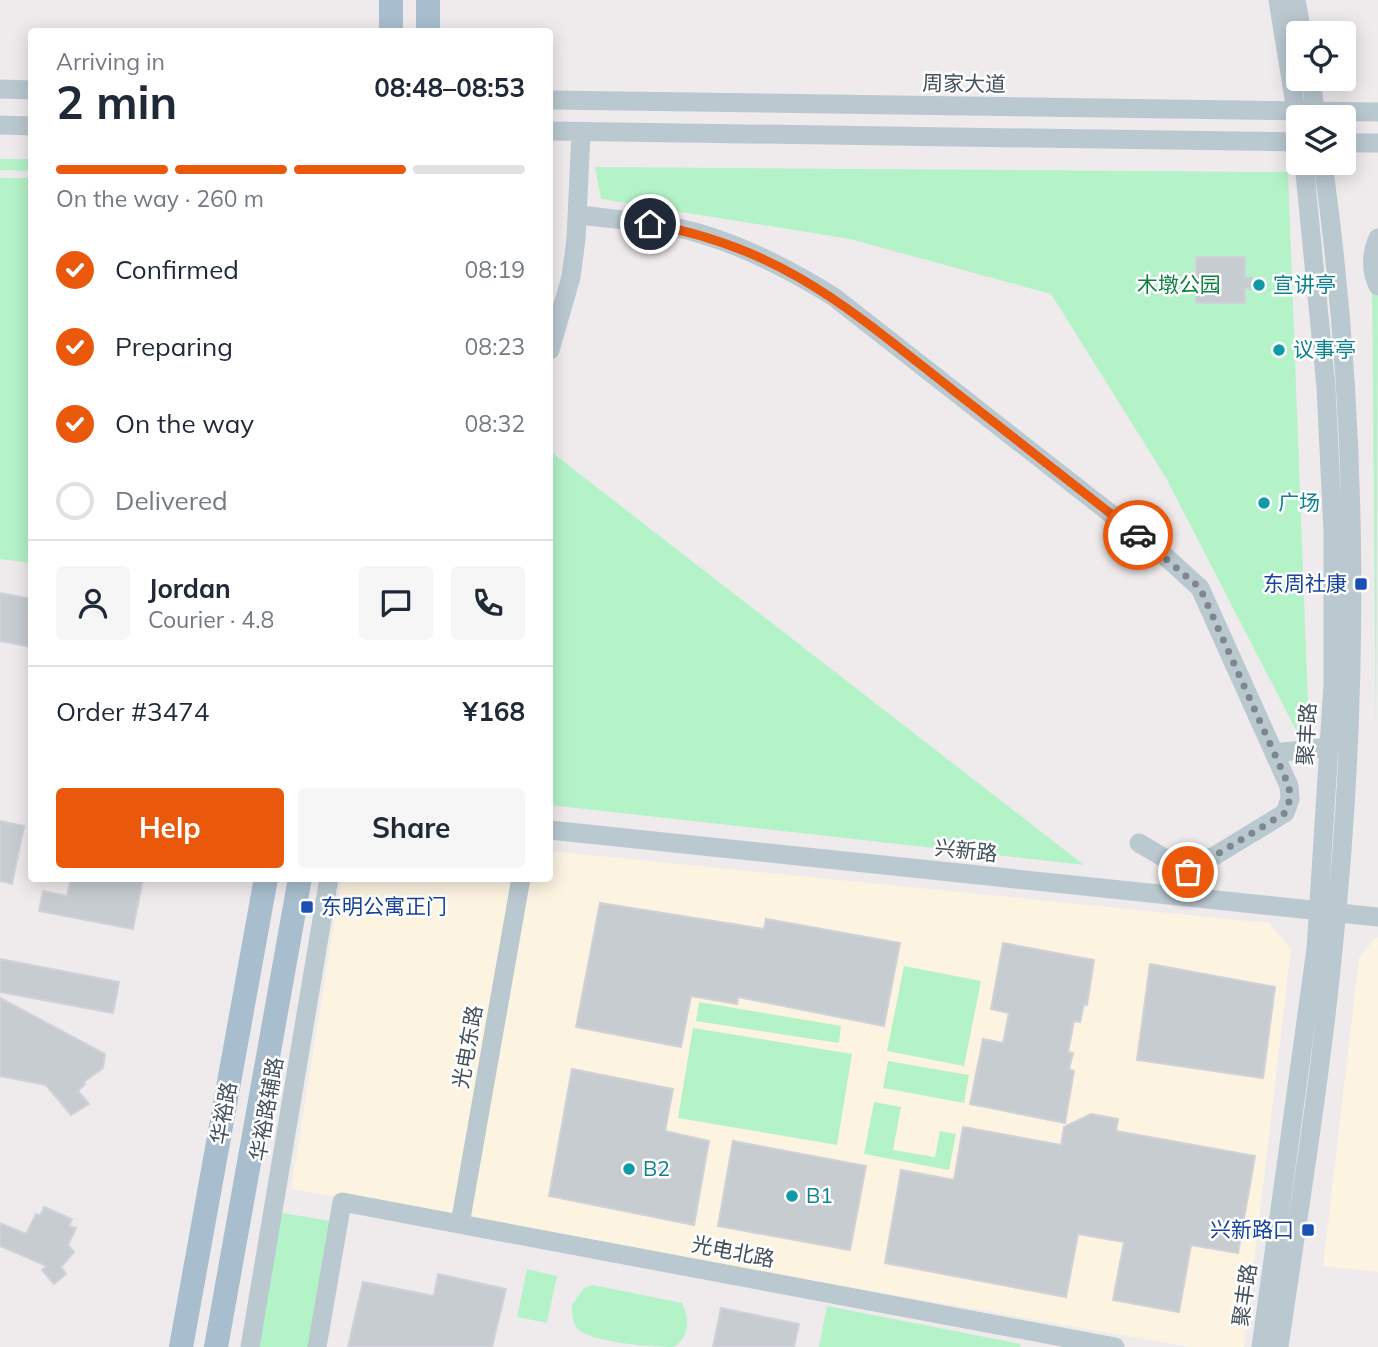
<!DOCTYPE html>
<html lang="en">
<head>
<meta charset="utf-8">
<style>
  body { margin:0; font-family:Mulish,"Noto Sans SC",sans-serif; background:#f6f6f7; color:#1f2937; height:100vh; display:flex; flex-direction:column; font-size:26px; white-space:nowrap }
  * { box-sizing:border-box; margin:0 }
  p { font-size:23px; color:#747a83 }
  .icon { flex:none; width:38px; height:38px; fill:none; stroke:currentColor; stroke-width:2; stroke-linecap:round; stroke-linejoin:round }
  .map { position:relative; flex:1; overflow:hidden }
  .sheet { position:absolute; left:28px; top:28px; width:525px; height:854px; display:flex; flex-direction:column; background:#fff; border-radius:7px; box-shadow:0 4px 18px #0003 }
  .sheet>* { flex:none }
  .buttons { position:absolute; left:1286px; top:21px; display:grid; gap:14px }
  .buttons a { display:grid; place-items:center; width:70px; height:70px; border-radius:7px; background:#fff; box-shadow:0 4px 18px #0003; font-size:35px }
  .pin { position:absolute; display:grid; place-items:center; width:60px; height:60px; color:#fff; margin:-30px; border:4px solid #fff; border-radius:50%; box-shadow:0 2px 7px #0007 }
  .courier { position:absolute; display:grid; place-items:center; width:70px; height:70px; margin:-35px; border:5px solid #ea580c; border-radius:50%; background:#fff; color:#222; box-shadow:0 2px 9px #0007 }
  .summary em { font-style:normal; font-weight:700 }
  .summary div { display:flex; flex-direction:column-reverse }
  .summary { display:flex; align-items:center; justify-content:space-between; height:119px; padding:0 28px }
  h1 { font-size:46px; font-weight:700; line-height:52px }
  .bar { display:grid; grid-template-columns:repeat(4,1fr); gap:10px 7px; align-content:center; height:84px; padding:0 28px }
  .bar i { height:9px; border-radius:5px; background:#e0e1e3 }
  .bar .active { background:#ea580c }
  .bar p { grid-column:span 4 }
  .line { display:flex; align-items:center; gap:18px; padding:0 28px; border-top:2px solid #e0e1e3 }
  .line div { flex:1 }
  .round { display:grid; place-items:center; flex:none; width:74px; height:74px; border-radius:7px; background:#f6f6f7 }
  ol { padding:0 28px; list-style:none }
  li { display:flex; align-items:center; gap:21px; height:77px }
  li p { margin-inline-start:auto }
  li .icon { padding:7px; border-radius:50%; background:#ea580c; color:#fff; stroke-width:4 }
  li:last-child { color:#747a83 }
  li i { width:38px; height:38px; border:4px solid #e0e1e3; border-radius:50% }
  .cta { display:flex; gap:14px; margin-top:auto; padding:14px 28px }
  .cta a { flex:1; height:80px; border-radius:7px; background:#ea580c; color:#fff; font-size:28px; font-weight:700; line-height:80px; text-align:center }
  .cta a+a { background:#f6f6f7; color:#1f2937 }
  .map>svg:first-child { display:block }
  .commercial { fill:#fdf3e1 }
  .green { fill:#b4f3c8 }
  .building { fill:#c7ccd1; stroke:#cfd2d8; stroke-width:2 }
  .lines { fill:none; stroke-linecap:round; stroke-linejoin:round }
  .minor { stroke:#bac8d0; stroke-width:19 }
  .major { stroke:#a8bece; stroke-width:24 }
  .done { stroke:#7f878e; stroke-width:7; stroke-dasharray:0 12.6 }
  .route { stroke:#ea580c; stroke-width:9 }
  .culture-dot { fill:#0f9aa8; stroke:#fff; stroke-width:2.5 }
  .transit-dot { fill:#1a4fb4; stroke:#fff; stroke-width:2.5 }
  .labels { text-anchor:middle; stroke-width:5; stroke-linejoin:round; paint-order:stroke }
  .street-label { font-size:21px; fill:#42515b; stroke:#fff }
  .park-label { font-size:21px; fill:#0d8240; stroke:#fff }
  .culture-label { font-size:21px; fill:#0d838f; stroke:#fff; text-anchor:start }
  .transit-label { font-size:21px; fill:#164399; stroke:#fff; text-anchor:end }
</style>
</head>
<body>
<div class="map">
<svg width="1378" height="1347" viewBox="0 0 1378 1347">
  <rect width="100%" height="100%" fill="#efebec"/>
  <path class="commercial" d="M550,851L1269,923L1291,949L1244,1347H1190L291,1189L341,879L550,878Z
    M1375,938H1378V1272L1323,1266L1359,958Z"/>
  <path class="green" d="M0,159H31V171L0,170Z
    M595,167L1288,172L1310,757L1166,478L1051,294L850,239L601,199Z
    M0,178H31V563L0,559Z
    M1372,288L1378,296L1376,738Z
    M550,451L1084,865L550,805Z
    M904,966L981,981L964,1066L887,1051Z
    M699,1002L841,1026L839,1043L696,1021Z
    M693,1028L852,1054L837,1145L678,1118Z
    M888,1061L969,1075L964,1103L883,1088Z
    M874,1102L901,1107L893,1150L935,1157L940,1131L956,1134L949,1170L864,1154Z
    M282,1213L331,1221L313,1347H256Z
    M527,1269L557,1276L547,1323L517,1317Z
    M593,1285L682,1303C690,1318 690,1337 674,1347C654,1347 587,1343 576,1327C572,1320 572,1313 572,1305L584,1288Z
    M827,1306L1021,1344L1020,1347H819Z"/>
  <path class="building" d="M1196,257H1245V277L1265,280L1263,291L1245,288V303H1196Z
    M0,593L32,599V647L0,641Z
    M0,821L24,826L12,884L0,881Z
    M71,878H143L133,929L39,911L43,891L67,896Z
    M600,903L764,929L766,919L900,943L884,1026L738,997L737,1004L691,996L681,1047L576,1027Z
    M1003,943L1094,960L1087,1005L1084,1004L1080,1022L1074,1021L1068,1052L1073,1053L1069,1069L1074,1071L1065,1123L970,1104L983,1039L1003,1043L1009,1013L991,1009Z
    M0,959L119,982L113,1013L0,992Z
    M1150,964L1275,987L1263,1078L1137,1060Z
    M0,998L105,1054L103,1068L84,1082L85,1084L78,1091L89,1104L71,1115L46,1085L0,1076Z
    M572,1069L673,1089L665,1131L709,1141L694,1225L549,1196Z
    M1091,1114L1118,1119L1116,1131L1255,1156L1238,1253L1191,1245L1179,1312L1113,1300L1124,1242L1078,1234L1066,1297L885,1263L901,1170L954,1180L963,1127L1061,1145L1064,1127Z
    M733,1141L866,1166L850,1250L718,1226Z
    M44,1207L72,1219L69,1226L76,1228L68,1245L74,1252L61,1267L66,1274L54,1284L42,1270L47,1266L0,1246V1223L26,1234L36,1214L40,1216Z
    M438,1274L506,1289L492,1347H348L363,1282L434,1296Z
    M721,1308L799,1324L794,1347H713Z"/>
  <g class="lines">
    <path class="minor" d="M1278,0L1298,123
      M1296,0L1302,33
      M1311,79L1316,117
      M0,89L32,90
      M550,100L1378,112
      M0,125L32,126
      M550,131L1298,142
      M1344,143H1378
      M580,215C618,220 660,222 698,233C746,247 791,270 834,297L1166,557L1200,588L1289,786L1290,799L1285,813L1188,872L1139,843
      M1378,238C1371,254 1370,269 1378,286
      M550,350L571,277L576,239L581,132
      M1274,753L1330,747
      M550,830L1378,917
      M460,1224L521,878
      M250,1347L329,878
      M317,1347L342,1202L1115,1347
      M1261,1347L1316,949L1333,684V532L1326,387L1304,163
      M1279,1347C1298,1215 1320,1083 1333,950C1360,692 1359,420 1323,163"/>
    <path class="major" d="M391,0V32
      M428,32V0
      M181,1347L266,878
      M216,1347L300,878"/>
  </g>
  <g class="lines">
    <path class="done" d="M1138,535L1200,588L1289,786L1290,799L1285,813L1188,872"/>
    <path class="route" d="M650,224C782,247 852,311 954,391C1015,439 1076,487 1138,535"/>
  </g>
  <g class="culture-dot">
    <circle cx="1259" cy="285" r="7"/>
    <circle cx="1279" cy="350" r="7"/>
    <circle cx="1264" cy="503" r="7"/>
    <circle cx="629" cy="1169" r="7"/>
    <circle cx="792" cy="1196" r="7"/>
  </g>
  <g class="transit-dot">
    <rect x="1354" y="577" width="14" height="14" rx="3.5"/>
    <rect x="300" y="900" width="14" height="14" rx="3.5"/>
    <rect x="1301" y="1223" width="14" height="14" rx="3.5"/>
  </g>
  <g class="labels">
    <g class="street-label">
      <text transform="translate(964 84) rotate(1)" y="7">周家大道</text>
      <text transform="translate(1307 734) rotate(-87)" y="7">聚丰路</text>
      <text transform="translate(966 851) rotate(6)" y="7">兴新路</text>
      <text transform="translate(468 1047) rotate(-80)" y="7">光电东路</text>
      <text transform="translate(267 1109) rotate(-80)" y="7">华裕路辅路</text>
      <text transform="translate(224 1113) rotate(-80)" y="7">华裕路</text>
      <text transform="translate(733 1252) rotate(11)" y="7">光电北路</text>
      <text transform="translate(1245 1295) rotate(-82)" y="7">聚丰路</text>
    </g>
    <g class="park-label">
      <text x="1179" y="292">木墩公园</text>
    </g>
    <g class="culture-label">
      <text x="1273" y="292">宣讲亭</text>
      <text x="1293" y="357">议事亭</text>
      <text x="1278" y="510">广场</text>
      <text x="643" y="1176">B2</text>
      <text x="806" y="1203">B1</text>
    </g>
    <g class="transit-label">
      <text x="1347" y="591">东周社康</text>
      <text x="321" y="914" text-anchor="start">东明公寓正门</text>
      <text x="1294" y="1237">兴新路口</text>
    </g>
  </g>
</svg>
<div class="buttons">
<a><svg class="icon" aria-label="locate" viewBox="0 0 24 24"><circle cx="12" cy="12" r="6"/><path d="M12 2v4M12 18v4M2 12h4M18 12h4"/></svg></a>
<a><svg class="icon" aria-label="layers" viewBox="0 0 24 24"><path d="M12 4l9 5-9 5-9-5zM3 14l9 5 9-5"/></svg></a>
</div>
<div class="pin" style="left:1188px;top:872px;background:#ea580c"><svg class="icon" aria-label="bag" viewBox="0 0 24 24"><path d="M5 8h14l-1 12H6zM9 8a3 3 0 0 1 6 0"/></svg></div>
<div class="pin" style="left:650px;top:224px;background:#1f2937"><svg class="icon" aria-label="home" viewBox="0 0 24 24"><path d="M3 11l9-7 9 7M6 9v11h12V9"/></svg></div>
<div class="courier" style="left:1138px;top:535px"><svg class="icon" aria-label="car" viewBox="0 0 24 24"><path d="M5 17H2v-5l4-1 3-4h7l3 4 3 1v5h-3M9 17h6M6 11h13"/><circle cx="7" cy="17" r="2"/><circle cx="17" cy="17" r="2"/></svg></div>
<section class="sheet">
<div class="summary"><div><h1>2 min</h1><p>Arriving in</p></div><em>08:48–08:53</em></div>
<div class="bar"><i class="active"></i><i class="active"></i><i class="active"></i><i></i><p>On the way · 260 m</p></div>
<ol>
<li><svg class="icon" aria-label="check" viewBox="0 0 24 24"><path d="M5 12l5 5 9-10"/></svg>Confirmed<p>08:19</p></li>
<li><svg class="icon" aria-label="check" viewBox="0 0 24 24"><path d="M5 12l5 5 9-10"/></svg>Preparing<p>08:23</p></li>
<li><svg class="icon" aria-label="check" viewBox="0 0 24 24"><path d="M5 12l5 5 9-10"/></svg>On the way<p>08:32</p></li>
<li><i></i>Delivered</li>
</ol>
<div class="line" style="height:126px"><a class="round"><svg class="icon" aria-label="person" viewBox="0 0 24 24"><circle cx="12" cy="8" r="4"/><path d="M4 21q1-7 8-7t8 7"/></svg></a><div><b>Jordan</b><p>Courier · 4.8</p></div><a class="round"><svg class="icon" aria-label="chat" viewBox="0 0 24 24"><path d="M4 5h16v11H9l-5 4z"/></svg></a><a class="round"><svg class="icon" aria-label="phone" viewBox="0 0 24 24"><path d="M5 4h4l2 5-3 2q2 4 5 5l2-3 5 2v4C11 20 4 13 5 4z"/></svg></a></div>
<div class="line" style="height:91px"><div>Order #3474</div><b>¥168</b></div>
<div class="cta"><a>Help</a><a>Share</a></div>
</section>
</div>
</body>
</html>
